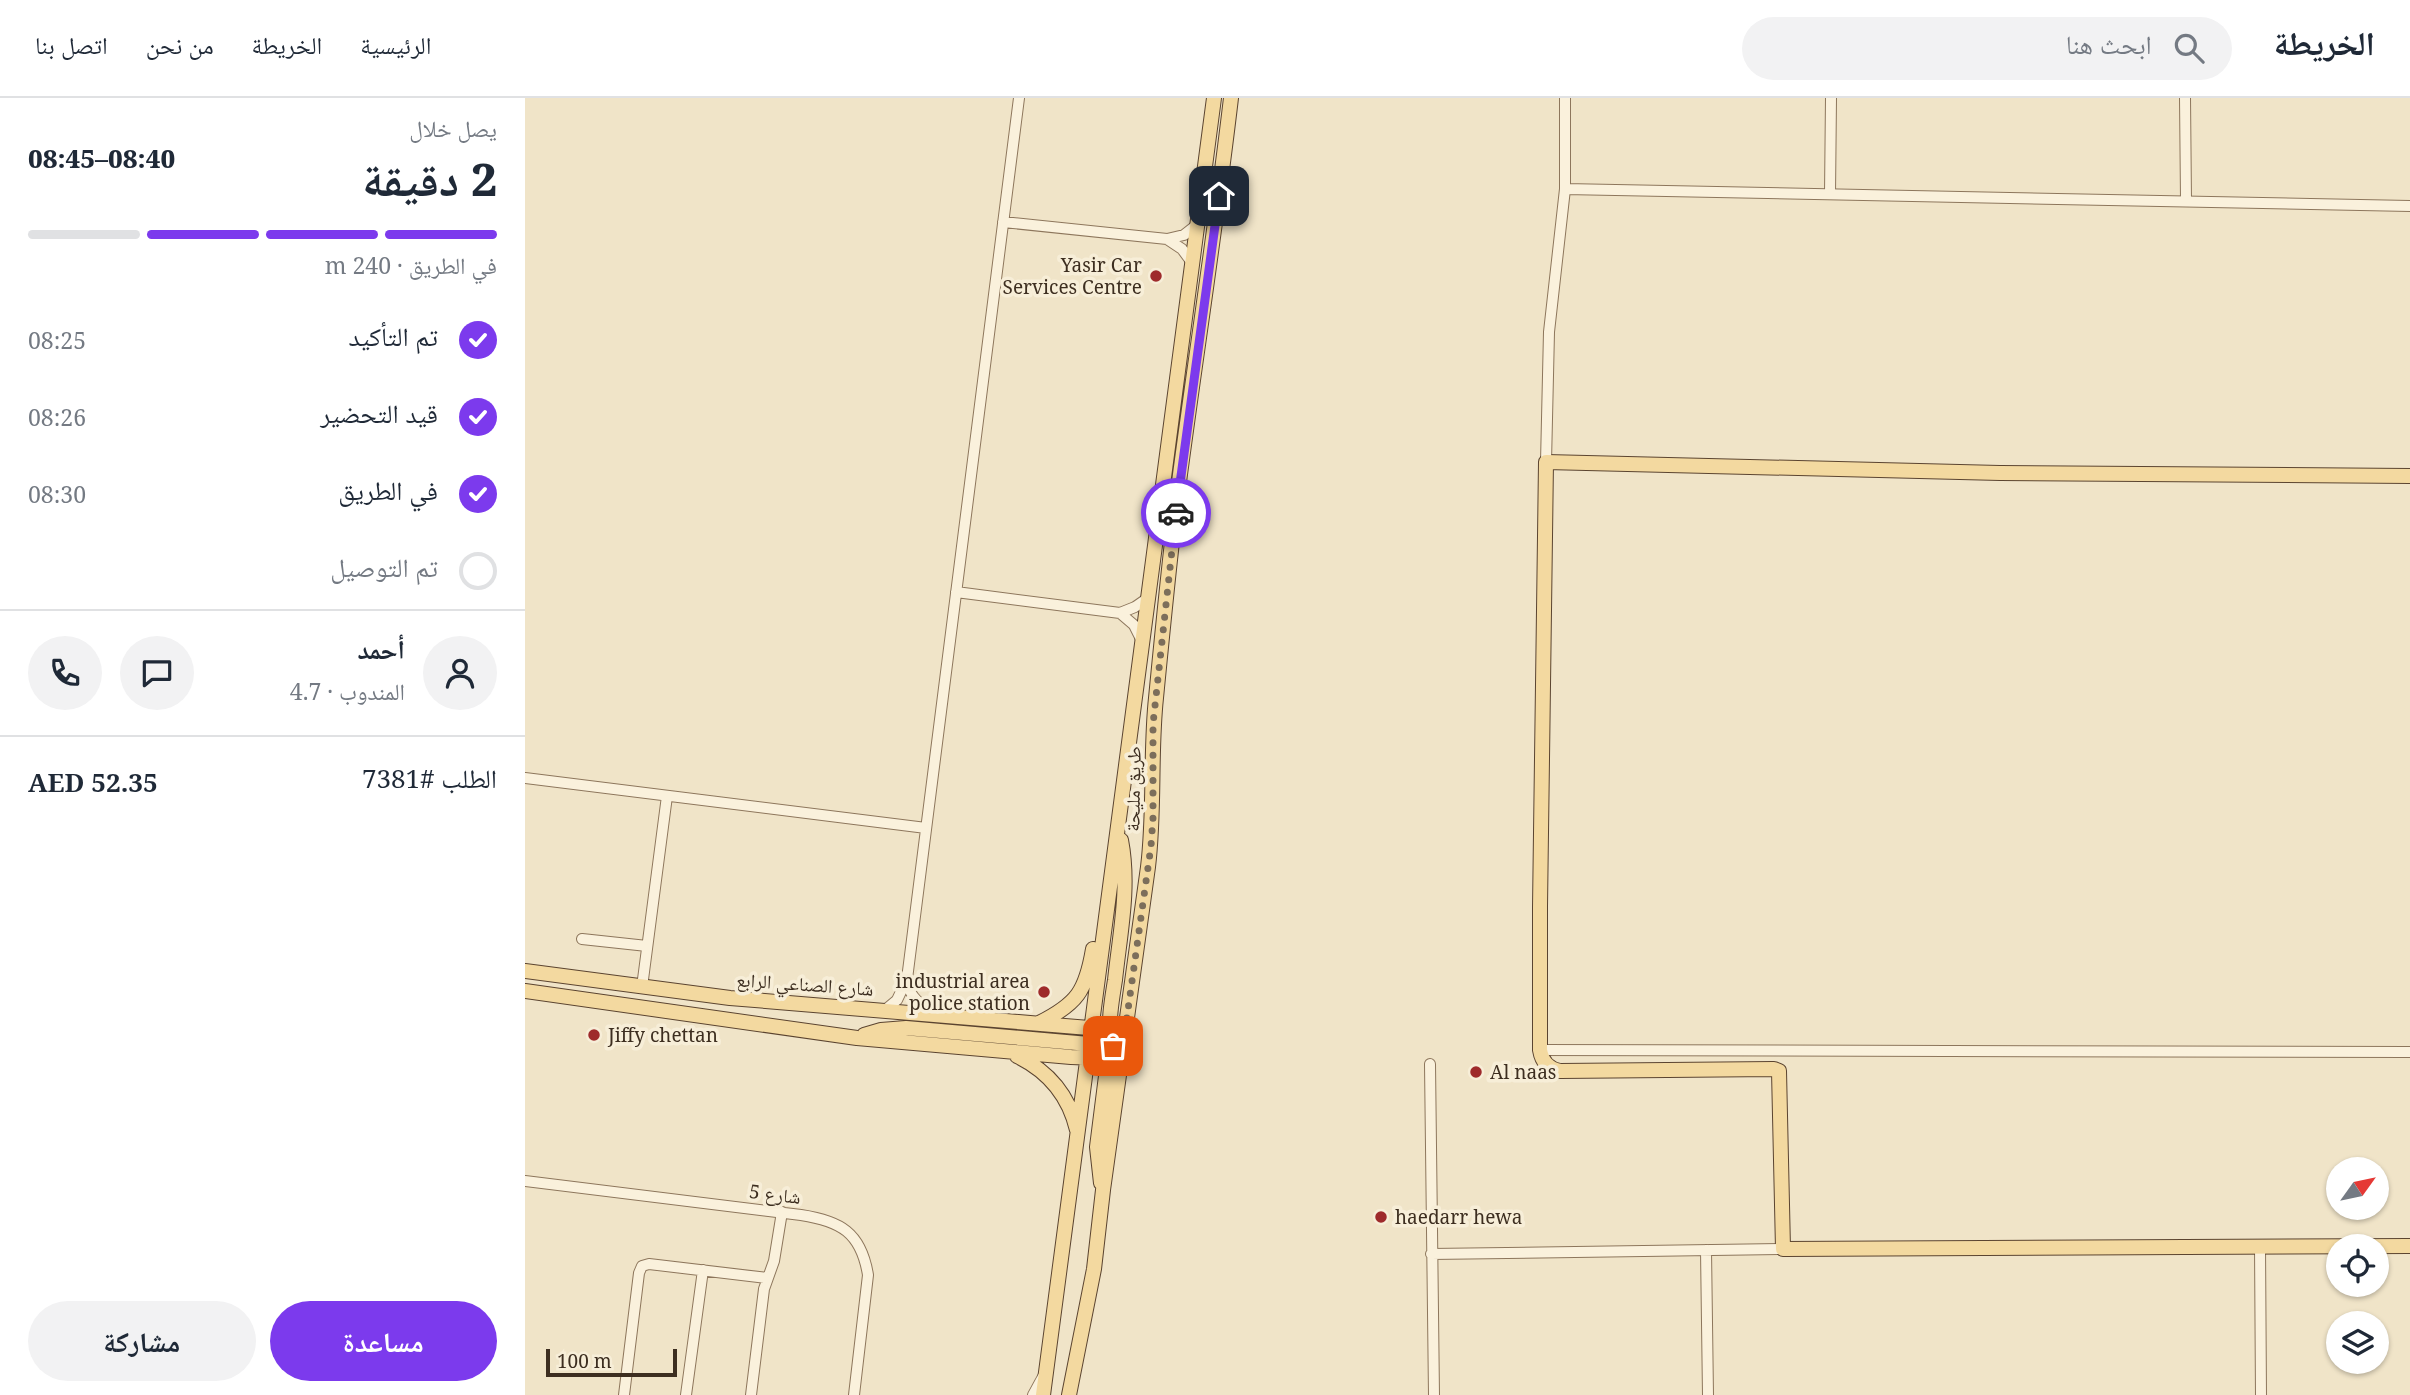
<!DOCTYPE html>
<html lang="ar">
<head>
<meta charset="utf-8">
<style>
  body { margin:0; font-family:"Noto Serif","Noto Naskh Arabic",serif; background:#f2f2f3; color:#1f2937; direction:rtl; height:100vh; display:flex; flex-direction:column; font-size:26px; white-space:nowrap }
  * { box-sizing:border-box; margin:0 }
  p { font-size:23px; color:#747a83 }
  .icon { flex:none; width:38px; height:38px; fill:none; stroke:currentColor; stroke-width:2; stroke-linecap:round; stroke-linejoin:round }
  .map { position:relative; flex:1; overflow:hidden; direction:ltr }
  .details { display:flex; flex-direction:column; background:#fff; width:525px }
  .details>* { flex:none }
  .needle { width:46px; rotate:57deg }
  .tools { position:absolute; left:1801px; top:1059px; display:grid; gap:14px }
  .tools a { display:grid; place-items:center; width:63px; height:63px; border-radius:50%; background:#fff; box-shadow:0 2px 5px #0004; font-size:35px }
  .scale { position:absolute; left:21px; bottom:18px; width:131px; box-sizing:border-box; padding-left:7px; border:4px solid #3d2e20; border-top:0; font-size:19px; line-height:24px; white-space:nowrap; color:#3d2e20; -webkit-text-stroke:5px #f7eed8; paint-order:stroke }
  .pin { position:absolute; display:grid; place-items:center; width:60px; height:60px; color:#fff; margin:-30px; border-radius:14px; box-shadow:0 4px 10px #0006 }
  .courier { position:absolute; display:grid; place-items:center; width:70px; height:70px; margin:-35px; border:5px solid #7c3aed; border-radius:50%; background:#fff; color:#222; box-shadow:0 2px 9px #0007 }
  .head em { font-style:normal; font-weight:800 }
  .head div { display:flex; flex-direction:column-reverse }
  .head { display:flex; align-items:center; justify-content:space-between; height:119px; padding:0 28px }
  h1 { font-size:46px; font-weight:800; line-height:52px }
  .bar { display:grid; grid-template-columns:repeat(4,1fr); gap:10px 7px; align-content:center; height:84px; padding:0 28px }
  .bar i { height:9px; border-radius:5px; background:#e0e1e3 }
  .bar .current { background:#7c3aed }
  .bar p { grid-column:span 4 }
  .line { display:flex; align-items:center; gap:18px; padding:0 28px; border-top:2px solid #e0e1e3 }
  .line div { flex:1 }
  .round { display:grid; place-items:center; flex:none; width:74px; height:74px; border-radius:37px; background:#f2f2f3 }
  ol { padding:0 28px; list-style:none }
  li { display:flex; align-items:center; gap:21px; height:77px }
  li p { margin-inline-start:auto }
  li .icon { padding:7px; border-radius:50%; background:#7c3aed; color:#fff; stroke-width:4 }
  li:last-child { color:#747a83 }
  li i { width:38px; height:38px; border:4px solid #e0e1e3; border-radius:50% }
  .primary-button { display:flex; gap:14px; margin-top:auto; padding:14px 28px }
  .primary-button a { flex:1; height:80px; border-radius:42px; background:#7c3aed; color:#fff; font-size:28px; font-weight:800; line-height:80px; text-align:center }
  .primary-button a+a { background:#f2f2f3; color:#1f2937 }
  header { display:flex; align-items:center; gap:42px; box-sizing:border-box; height:98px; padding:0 35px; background:#fff; border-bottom:2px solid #e0e1e3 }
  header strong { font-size:33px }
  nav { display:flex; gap:38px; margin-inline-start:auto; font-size:24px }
  .search { width:490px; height:63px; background:#f2f2f3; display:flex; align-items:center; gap:18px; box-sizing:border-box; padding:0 24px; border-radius:38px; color:#747a83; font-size:26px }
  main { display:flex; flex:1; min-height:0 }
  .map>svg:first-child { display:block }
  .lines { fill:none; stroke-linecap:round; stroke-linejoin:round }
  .minor-casing { stroke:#8d765c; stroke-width:12 }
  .major-casing { stroke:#5b4430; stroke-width:16 }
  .minor { stroke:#faf1dc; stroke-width:10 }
  .major { stroke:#f3d9a0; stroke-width:14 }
  .done { stroke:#7c6e5b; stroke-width:7; stroke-dasharray:0 12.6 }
  .route { stroke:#7c3aed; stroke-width:9 }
  .poi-dot { fill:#9e2a2b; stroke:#f7eed8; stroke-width:2.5 }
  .labels { text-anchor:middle; stroke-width:7; stroke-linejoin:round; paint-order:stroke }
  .poi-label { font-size:19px; fill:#3d2e20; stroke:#f7eed8; text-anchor:start }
  .street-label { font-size:19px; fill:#3d2e20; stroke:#f7eed8 }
</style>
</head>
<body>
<header>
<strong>الخريطة</strong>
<div class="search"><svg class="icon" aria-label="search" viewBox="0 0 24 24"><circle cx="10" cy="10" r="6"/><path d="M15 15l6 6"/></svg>ابحث هنا</div>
<nav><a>الرئيسية</a><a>الخريطة</a><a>من نحن</a><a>اتصل بنا</a></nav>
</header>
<main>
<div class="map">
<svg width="1885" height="1297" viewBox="0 0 1885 1297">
  <rect width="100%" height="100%" fill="#f0e4c8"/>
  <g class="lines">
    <g class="minor-casing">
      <path id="minor" d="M1660,0L1661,102
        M1040,91L1885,108
        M1305,96L1306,0
        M478,124L642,141L659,137L673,126
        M642,141L657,151L668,166
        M1021,364L1024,234L1040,91V0
        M431,494L595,515L610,509L623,500
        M595,515L609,527L617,543
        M0,680L401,730
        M57,841L122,848
        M382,884C386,902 397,907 412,916
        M117,889L142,698
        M360,912L372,902L382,881L494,0
        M1015,952L1885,954
        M905,966L909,1297
        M0,1083L276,1117C315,1123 336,1134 343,1177L329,1297
        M1735,1148L1736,1297
        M1181,1152L1183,1297
        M906,1156L1258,1151
        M99,1297L114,1175L117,1168L124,1166L242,1180
        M161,1297L178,1172
        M226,1297L239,1191L249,1163L257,1114
        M508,1297L520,1275"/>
    </g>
    <g class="major-casing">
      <path id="major" d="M1885,378L1475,375L1021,364L1015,809V952C1017,964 1024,971 1035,973L1249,971L1254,973L1258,1151L1885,1148
        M0,873L205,900L600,933
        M0,893L332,940L546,959L596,961
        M514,925C552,906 561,893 568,851
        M339,937L356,932L381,930L575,947L592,942L600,933
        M586,941C583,922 587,901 590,882C595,835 605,789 596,742
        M492,958C523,973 544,998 552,1032
        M576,1085L572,1049L581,978V952
        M518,1297L689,0
        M544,1297L569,1171L578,1092L623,769C630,712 625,656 631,600C638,528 645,455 654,384C671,256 691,128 706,0"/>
    </g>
    <use href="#minor" class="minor"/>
    <use href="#major" class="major"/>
  </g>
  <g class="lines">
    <path class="done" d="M588,948L580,950L579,947L592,942L600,933L626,748L628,720V626L651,415"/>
    <path class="route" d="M651,415L694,98"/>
  </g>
  <g class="poi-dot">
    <circle cx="631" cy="178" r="7"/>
    <circle cx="519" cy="894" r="7"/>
    <circle cx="69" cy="937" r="7"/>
    <circle cx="951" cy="974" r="7"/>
    <circle cx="856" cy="1119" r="7"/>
  </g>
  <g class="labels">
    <g class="poi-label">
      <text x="617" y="174" text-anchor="end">Yasir Car<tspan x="617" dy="22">Services Centre</tspan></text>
      <text x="505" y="890" text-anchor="end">industrial area<tspan x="505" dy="22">police station</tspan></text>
      <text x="83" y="944">Jiffy chettan</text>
      <text x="965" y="981">Al naas</text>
      <text x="870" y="1126">haedarr hewa</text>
    </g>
    <g class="street-label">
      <text transform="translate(608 691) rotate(-89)" y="7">طريق مليحة</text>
      <text transform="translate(280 886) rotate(4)" y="7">شارع الصناعي الرابع</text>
      <text transform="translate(250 1096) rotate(7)" y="7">شارع 5</text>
    </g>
  </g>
</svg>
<div class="tools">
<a><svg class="needle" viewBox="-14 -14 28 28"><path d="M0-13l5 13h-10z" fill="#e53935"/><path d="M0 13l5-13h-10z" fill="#747a83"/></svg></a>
<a><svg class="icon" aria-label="locate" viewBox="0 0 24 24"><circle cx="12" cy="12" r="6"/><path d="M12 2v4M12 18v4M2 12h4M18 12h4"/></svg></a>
<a><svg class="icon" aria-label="layers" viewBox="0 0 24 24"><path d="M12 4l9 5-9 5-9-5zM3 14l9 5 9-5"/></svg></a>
</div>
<div class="scale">100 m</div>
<div class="pin" style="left:588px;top:948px;background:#ea580c"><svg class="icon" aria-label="bag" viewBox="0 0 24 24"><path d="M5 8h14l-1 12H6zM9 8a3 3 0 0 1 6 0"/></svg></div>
<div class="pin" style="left:694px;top:98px;background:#1f2937"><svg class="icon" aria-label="home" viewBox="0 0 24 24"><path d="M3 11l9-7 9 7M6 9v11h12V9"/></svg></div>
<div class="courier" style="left:651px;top:415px"><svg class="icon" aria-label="car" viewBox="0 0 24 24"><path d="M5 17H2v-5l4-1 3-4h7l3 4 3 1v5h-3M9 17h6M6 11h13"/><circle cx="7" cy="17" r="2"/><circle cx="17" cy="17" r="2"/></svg></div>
</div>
<section class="details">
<div class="head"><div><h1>2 دقيقة</h1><p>يصل خلال</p></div><em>08:40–08:45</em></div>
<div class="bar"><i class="current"></i><i class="current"></i><i class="current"></i><i></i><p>في الطريق · 240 m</p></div>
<ol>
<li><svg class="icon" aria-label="check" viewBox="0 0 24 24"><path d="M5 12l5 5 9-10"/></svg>تم التأكيد<p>08:25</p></li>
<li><svg class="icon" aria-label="check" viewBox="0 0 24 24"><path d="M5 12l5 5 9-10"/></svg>قيد التحضير<p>08:26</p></li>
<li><svg class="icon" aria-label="check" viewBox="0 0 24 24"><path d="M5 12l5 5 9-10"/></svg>في الطريق<p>08:30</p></li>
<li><i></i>تم التوصيل</li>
</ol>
<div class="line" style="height:126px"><a class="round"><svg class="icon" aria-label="person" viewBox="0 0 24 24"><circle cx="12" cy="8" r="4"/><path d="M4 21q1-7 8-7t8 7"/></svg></a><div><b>أحمد</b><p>المندوب · 4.7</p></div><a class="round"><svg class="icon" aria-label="chat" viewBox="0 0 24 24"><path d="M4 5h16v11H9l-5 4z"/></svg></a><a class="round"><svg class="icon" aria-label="phone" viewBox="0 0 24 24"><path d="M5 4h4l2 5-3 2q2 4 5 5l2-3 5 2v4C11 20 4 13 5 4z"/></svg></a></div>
<div class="line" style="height:91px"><div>الطلب #7381</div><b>AED 52.35</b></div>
<div class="primary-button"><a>مساعدة</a><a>مشاركة</a></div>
</section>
</main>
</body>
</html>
